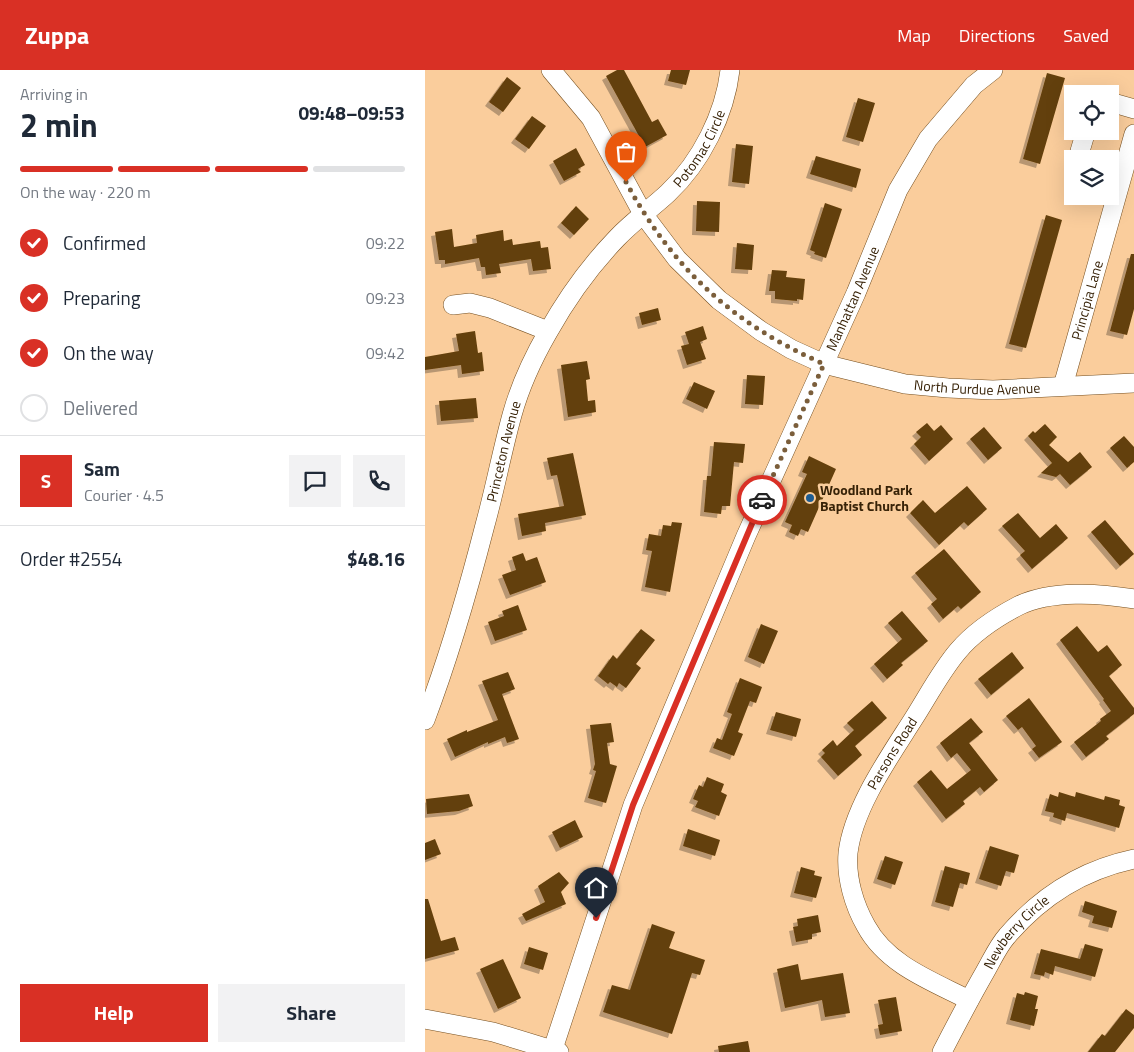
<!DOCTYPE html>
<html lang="en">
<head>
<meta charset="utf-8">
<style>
  body { margin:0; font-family:"Titillium Web",sans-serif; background:#f2f2f3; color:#1f2937; height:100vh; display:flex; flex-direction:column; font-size:19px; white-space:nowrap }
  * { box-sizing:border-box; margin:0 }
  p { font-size:16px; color:#747a83 }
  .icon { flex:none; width:28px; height:28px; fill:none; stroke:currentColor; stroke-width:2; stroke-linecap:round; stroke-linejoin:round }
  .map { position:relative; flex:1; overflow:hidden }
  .drawer { display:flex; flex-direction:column; background:#fff; width:425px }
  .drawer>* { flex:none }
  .buttons { position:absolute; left:639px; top:15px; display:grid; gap:10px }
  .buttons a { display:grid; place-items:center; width:55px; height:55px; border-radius:0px; background:#fff; box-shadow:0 5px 20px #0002; font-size:25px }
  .pin { position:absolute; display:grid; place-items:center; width:42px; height:42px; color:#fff; margin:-51px -21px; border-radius:50% 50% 50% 0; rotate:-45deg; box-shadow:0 0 5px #0007 }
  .pin .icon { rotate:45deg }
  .courier { position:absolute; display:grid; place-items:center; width:50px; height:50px; margin:-25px; border:4px solid #d93025; border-radius:50%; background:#fff; color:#222; box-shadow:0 1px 6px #0007 }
  .head em { font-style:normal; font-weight:700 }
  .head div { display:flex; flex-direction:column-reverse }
  .head { display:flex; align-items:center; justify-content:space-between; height:85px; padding:0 20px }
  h1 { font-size:32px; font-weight:700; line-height:38px }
  .bar { display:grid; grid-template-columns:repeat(4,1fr); gap:8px 5px; align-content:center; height:60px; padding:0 20px }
  .bar i { height:6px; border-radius:4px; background:#e0e1e3 }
  .bar .current { background:#d93025 }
  .bar p { grid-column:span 4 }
  .line { display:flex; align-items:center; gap:12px; padding:0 20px; border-top:1px solid #e0e1e3 }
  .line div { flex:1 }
  .round { display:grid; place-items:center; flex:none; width:52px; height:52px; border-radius:0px; background:#f2f2f3 }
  ol { padding:0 20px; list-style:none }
  li { display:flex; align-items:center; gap:15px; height:55px }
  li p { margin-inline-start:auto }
  li .icon { padding:5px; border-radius:50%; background:#d93025; color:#fff; stroke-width:4 }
  li:last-child { color:#747a83 }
  li i { width:28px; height:28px; border:2px solid #e0e1e3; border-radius:50% }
  .button { display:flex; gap:10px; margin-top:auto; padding:10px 20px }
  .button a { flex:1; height:58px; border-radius:0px; background:#d93025; color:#fff; font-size:20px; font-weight:700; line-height:58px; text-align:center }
  .button a+a { background:#f2f2f3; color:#1f2937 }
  header { display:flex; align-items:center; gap:30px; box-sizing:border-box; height:70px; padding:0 25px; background:#d93025; color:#fff }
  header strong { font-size:24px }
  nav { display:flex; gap:28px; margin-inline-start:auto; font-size:18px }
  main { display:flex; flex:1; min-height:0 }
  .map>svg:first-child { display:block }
  .building { fill:#643f0a; filter:url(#shadow) }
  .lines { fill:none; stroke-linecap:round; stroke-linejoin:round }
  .minor-casing { stroke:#754e1e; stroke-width:20 }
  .minor { stroke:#fff; stroke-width:19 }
  .done { stroke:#7b5e3b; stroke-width:5; stroke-dasharray:0 9 }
  .route { stroke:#d93025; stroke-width:6 }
  .poi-dot { fill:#1d5c92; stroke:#facd9c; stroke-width:2 }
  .labels { text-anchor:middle; stroke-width:5; stroke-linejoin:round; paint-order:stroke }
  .street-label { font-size:14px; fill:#372207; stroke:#facd9c }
  .poi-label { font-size:14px; font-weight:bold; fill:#372207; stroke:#facd9c; text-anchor:start }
</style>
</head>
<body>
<header>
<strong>Zuppa</strong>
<nav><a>Map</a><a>Directions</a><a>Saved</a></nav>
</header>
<main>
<section class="drawer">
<div class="head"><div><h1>2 min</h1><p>Arriving in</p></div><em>09:48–09:53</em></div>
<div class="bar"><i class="current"></i><i class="current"></i><i class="current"></i><i></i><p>On the way · 220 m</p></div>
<ol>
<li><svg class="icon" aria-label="check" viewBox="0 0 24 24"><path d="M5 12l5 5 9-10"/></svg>Confirmed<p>09:22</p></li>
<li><svg class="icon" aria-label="check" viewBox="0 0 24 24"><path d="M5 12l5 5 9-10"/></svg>Preparing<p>09:23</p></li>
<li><svg class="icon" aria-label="check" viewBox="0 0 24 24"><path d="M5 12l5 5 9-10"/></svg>On the way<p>09:42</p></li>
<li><i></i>Delivered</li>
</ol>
<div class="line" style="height:90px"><b class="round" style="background:#d93025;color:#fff">S</b><div><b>Sam</b><p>Courier · 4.5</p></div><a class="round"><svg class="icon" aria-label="chat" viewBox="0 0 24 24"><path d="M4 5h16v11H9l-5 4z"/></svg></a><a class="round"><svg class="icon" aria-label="phone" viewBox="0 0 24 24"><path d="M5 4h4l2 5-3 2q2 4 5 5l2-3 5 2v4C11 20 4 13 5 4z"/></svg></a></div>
<div class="line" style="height:65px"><div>Order #2554</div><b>$48.16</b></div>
<div class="button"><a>Help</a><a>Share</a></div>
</section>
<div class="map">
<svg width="709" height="982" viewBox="0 0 709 982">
  <defs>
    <filter id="shadow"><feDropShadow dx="-4" dy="4" stdDeviation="0" flood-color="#0004"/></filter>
  </defs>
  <rect width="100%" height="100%" fill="#facd9c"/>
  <path class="building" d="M192,0H199L227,52L233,49L242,65L220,77L181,6Z
    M246,0H265L261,15L243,11Z
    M622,3L640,8L615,94L598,89Z
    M82,7L96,18L78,42L64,32Z
    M433,28L450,33L438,72L421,67Z
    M107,46L121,56L104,79L90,69Z
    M311,74L328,76L324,114L307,112Z
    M151,78L160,95L153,99L156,102L139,111L128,91Z
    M391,86L436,99L431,118L385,104Z
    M272,131L295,132L294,162L271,161Z
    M400,133L417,139L401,188L389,184L390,182L385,180Z
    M151,136L164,149L149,165L136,153Z
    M621,145L637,150L601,278L584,274Z
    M27,159L29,177L52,173L51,165L78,160L79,171L87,169L88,175L115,171L116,178L123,177L126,199L108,201L106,189L74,194L76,203L61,205L60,197H56L54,188L20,194V190H14L10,162Z
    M312,173L329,175L327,200L310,199Z
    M706,184H709V239L702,265L685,261Z
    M347,200L362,201L361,207L380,209L378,230L372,229V231L350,229V221H344Z
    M233,238L236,250L217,255L214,243Z
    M278,256L282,269L275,272L281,289L262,295L256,276L264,274L260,262Z
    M50,261L53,283L57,282L59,301L37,304L36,295L0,300V287L34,281L31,264Z
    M162,291L165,309L161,310L163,331L170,330L171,342L143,347L136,295Z
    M322,305L340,306L338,335L320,334Z
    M269,312L290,321L282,339L261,329Z
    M51,328L53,348L16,351L14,331Z
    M502,353L509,361L516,355L528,369L504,391L489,374L496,367L491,362Z
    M620,354L632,367L624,375L643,392L655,382L667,397L645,415L635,404L631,407L616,403L627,393L603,366L608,361L610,363Z
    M559,357L577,378L563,390L545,369Z
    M699,366L709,377V392L702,398L685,378Z
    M289,372L320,374L318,393L309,392L305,436H297L296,444L279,442L282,406H286Z
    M148,383L161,445L120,453L121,461L97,466L93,444L139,436L132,405L126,406L122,388Z
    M384,386L411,399L383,462L376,459L373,466L364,462L367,455L360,452L382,404L377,402Z
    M542,416L562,439L543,456L539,452L514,475L485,443L498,430L510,443Z
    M593,443L615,468L631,454L643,468L607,499L595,485L600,481L577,456Z
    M680,450L709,484L695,496L666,462Z
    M247,452L257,453L245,522L220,517L227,481L221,480L224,464L236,466L238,455L246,456Z
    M519,479L556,522L536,539L533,536L518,549L506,534L512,529L490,503Z
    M98,483L101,491L112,487L121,512L85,525L77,505L91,500L87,487Z
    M93,535L102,560L70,571L63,552L79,546L77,541Z
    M477,541L503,571L476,593L478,595L462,609L449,594L477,569L463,553Z
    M336,554L353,561L339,594L323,587Z
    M652,556L673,582L682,575L697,595L684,606L709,638V644L681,666L684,669L661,687L649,672L676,651L675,649L686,641L678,630L679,629L635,570Z
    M216,559L230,570L211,594L216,598L201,618L194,613L192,617L185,612L183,614L173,606L188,585L192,589Z
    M587,582L599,598L566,625L553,609Z
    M83,602L90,619L77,624L94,669L82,673L80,667L63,674V672L30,687L22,669L42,660V662L73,650L57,611Z
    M315,608L337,617L331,633L325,631L313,662L318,664L309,686L288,678L292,668L297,670L307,644L302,642Z
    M604,628L637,672L614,688L607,679L611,676L597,657L593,660L581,646Z
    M447,631L462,648L430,676L437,685L413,706L396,687L400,683L397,680L408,670L412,676L429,660L422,653Z
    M351,642L376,649L371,667L345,660Z
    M546,648L558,662L544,673L573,710L559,722L555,717L538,731L540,734L521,749L492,712L506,700L522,719L546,700L532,683L526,688L515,673Z
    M186,653L189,672L182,673L185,694L192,696L181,733L163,728L171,701L168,700L170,694L165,655Z
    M282,707L299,714L296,722L302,725L294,746L270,737L273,731L268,729L274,715L278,717Z
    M634,722L650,727L651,722L679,730L680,726L695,730L694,735L700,737L694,758L642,743L640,751L628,747L629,743L620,741L625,724L633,727Z
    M44,724L48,736L34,741L2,744L1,729Z
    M150,750L158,767L135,778L127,762Z
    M263,759L295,770L290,786L258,776Z
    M10,769L16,784L0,790V773Z
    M565,776L594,785L589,803L581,801L576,816L554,809Z
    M460,786L478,792L470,815L452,809Z
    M520,796L545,803L542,815L535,813L528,837L510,832Z
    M376,797L390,801L389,805L397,807L391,828L369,823Z
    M134,802L144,813L136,822L141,834L101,851L97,844L120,832L113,816Z
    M0,829H3L16,871L30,867L34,880L0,889Z
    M660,831L692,841L687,858L667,853L669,846L657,842Z
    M393,845L396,862L387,864V869L371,872L368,857L373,856L372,849Z
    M227,854L250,862L244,878L280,890L275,905L267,903L247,964L178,942L187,915L205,920Z
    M660,874L678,879L670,907L630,896L628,905L620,902L619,906L609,904L616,879L655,889Z
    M104,877L123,883L118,900L99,894Z
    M78,889L96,928L73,939L55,899Z
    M373,894L376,910L418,903L425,943L400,947L397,930L360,938L352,899Z
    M600,922L613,926L610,939H613L609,956L585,950L592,923L599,925Z
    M471,927L477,961L455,965L453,955L458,954L453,930Z
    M701,939L709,945V958L690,982H663L677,964L680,966Z
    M323,971L325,982H294L293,976Z"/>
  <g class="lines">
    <g class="minor-casing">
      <g id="minor">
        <path id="s1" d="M126,0L166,48L218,144L252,189L294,230L336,261L366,279L399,294L480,314L523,318L568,320L709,313"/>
        <path d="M685,32L709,39"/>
        <path d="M659,89L655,81L661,61"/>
        <path d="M28,235L45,233L65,238L123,261"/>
        <path id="s2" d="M638,316L709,64"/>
        <path id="s3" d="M0,650C24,587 43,521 60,455C70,419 77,381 87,345C95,316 108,288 123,262C142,228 165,196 192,168C208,151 227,138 243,123C276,92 300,44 305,0"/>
        <path id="s4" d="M544,930C507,911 462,895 441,856C429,835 421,808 423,783C428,738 465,686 489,648C503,626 516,601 533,581C549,562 572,547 593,536C625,520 675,523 709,529"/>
        <path d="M0,949L68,962L134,982"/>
        <path id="s5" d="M127,982L208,735L321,466L431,223L473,120L503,69L549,15L568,0"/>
        <path id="s6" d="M517,982C531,955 545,928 560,902C567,890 573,876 582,866C616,826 657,800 709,789"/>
      </g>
    </g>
    <use href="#minor" class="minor"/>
  </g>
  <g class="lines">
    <path class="done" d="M201,112C248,199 308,254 399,294L337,430"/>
    <path class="route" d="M171,848L208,735L337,430"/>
  </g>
  <circle class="poi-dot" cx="385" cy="428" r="5"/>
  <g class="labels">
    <g class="street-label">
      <text dy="5" stroke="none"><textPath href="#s3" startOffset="648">Potomac Circle</textPath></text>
      <text dy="5" stroke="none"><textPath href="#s5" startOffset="812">Manhattan Avenue</textPath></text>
      <text dy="5" stroke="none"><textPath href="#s2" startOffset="89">Principia Lane</textPath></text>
      <text dy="5" stroke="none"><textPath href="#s1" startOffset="566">North Purdue Avenue</textPath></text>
      <text dy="5" stroke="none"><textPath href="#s3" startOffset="280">Princeton Avenue</textPath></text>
      <text dy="5" stroke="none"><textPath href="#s4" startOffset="315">Parsons Road</textPath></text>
      <text dy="5" stroke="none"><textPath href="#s6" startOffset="142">Newberry Circle</textPath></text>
    </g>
    <g class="poi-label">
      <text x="395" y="425">Woodland Park<tspan x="395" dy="16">Baptist Church</tspan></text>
    </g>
  </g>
</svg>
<div class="buttons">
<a><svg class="icon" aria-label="locate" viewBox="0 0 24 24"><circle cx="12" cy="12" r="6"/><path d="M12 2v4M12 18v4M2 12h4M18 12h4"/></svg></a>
<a><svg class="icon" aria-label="layers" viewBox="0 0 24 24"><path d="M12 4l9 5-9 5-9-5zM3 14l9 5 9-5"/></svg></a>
</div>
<div class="pin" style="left:201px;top:112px;background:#ea580c"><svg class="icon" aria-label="bag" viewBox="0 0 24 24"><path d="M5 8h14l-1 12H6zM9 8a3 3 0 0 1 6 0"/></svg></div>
<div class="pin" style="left:171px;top:848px;background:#1f2937"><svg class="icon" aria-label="home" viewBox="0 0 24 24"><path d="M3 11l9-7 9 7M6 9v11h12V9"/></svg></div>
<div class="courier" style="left:337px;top:430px"><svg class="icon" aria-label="car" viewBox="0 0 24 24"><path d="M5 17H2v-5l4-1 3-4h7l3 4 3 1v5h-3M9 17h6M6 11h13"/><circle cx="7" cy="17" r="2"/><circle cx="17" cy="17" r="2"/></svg></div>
</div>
</main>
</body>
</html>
